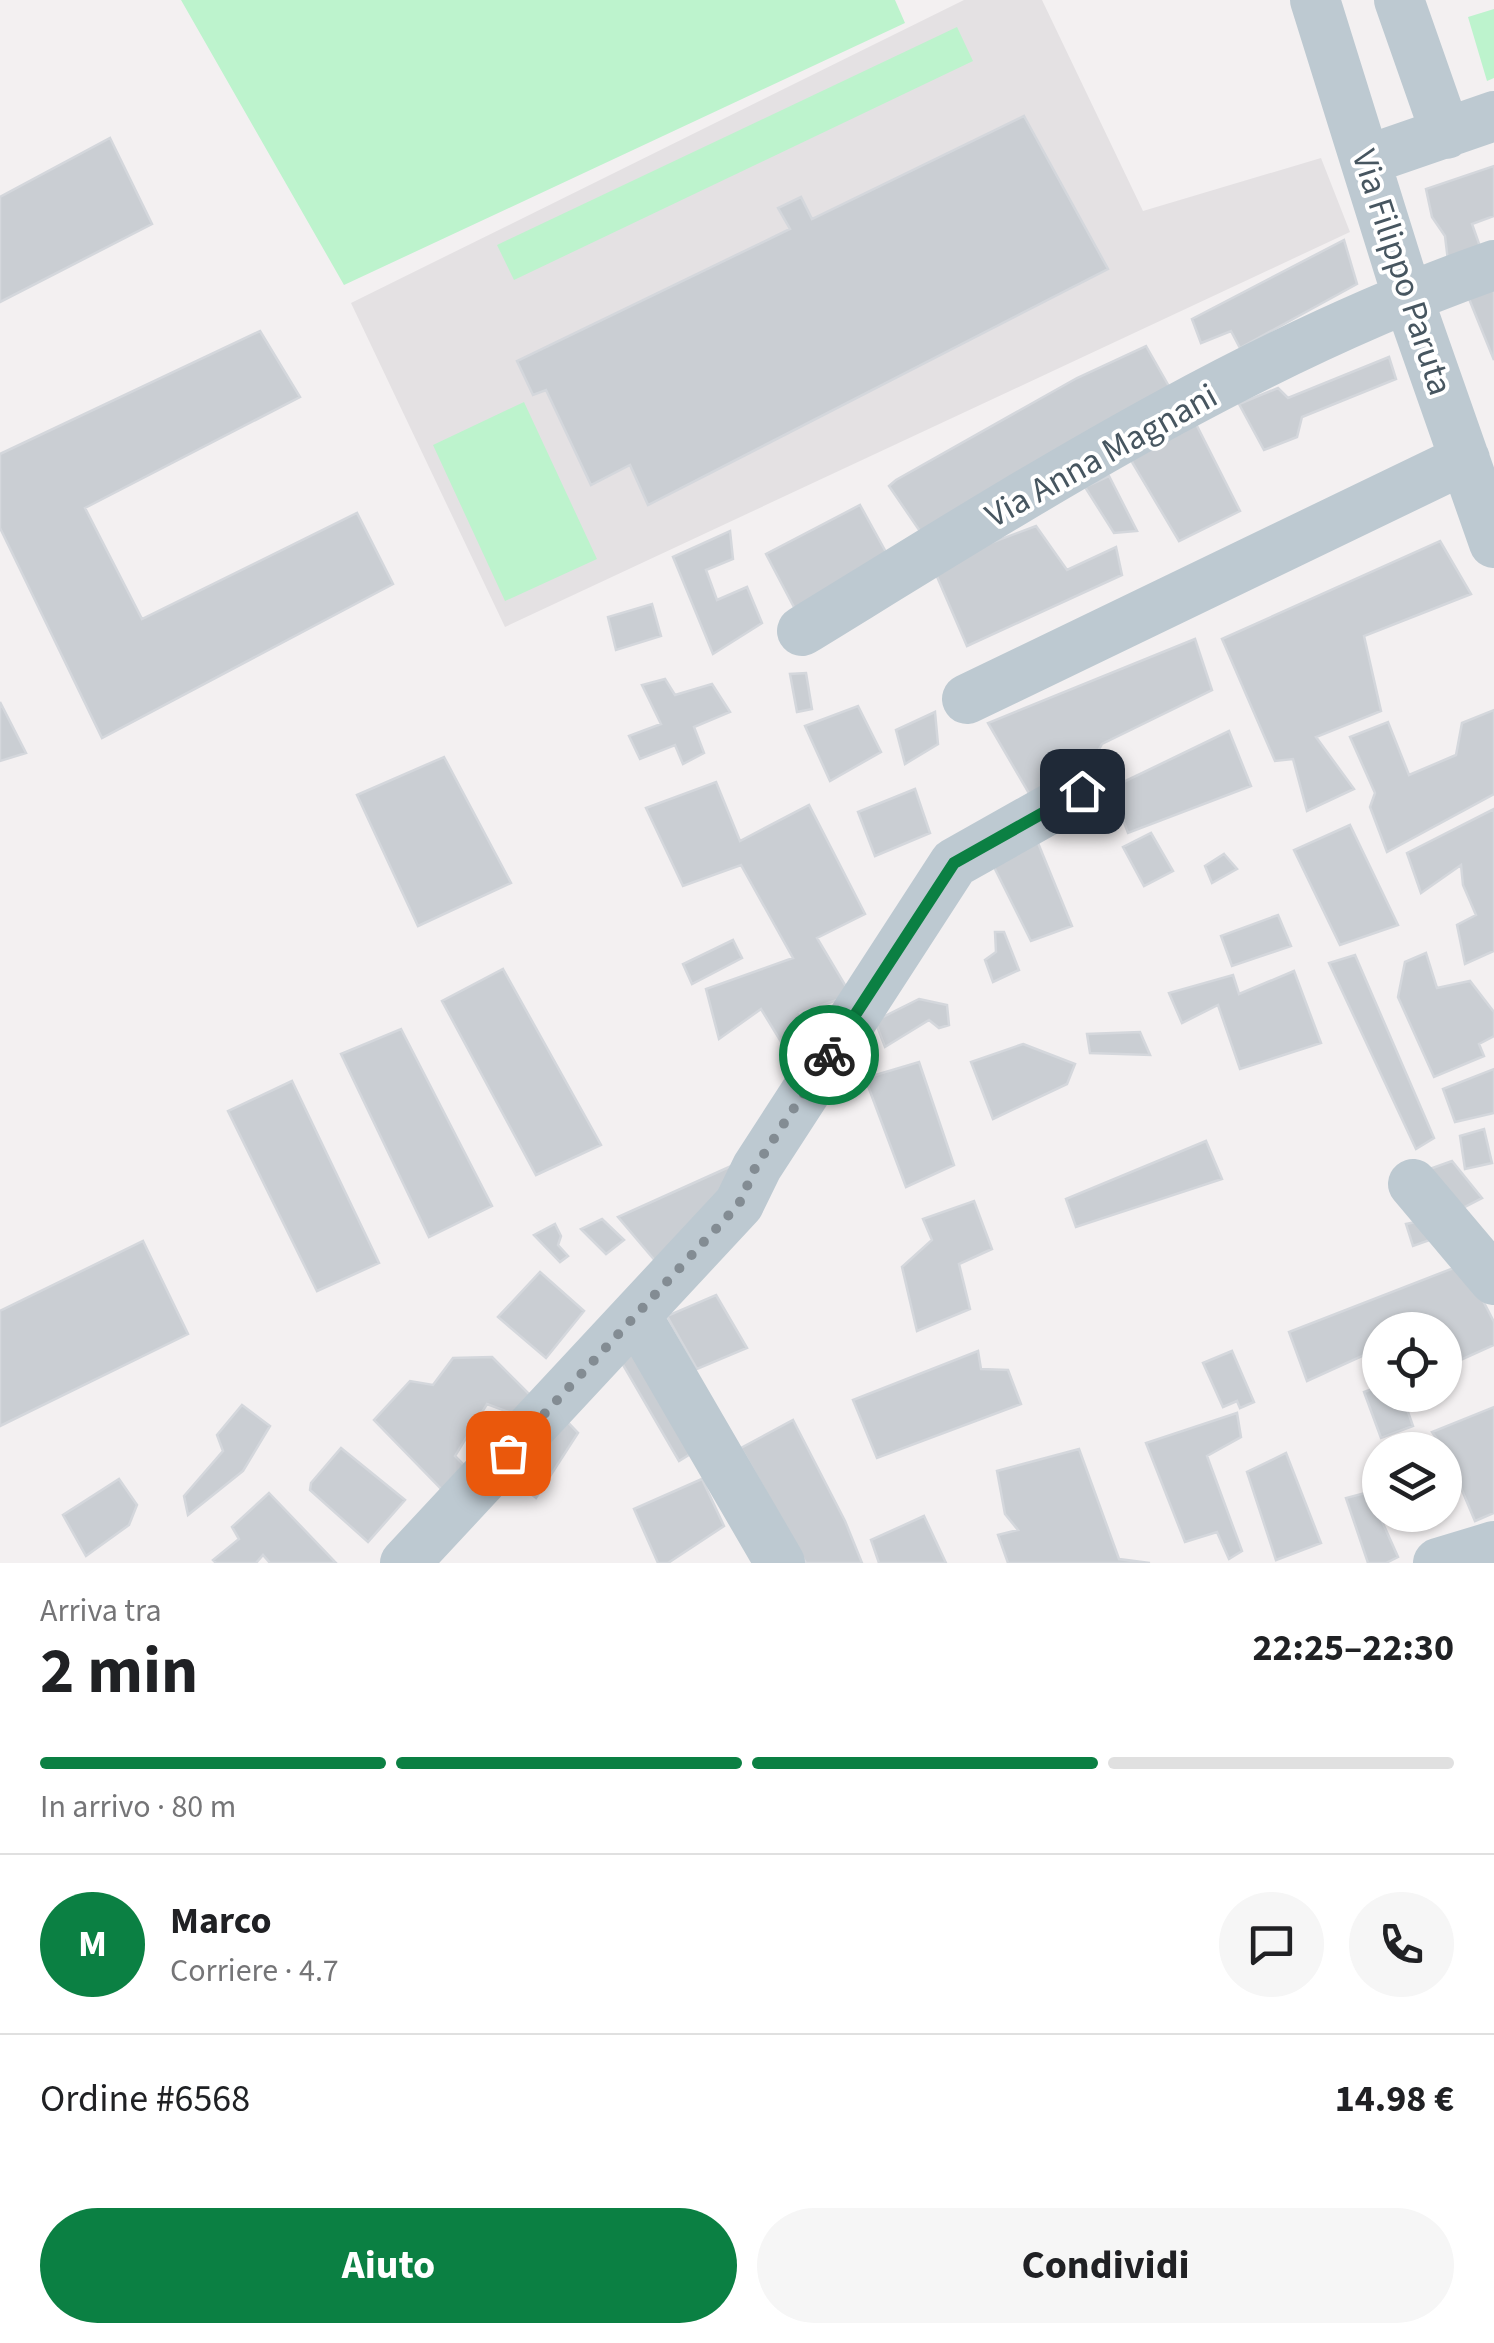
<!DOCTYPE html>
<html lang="it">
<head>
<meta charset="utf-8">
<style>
  body { margin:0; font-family:"Source Sans 3",sans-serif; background:#f6f6f6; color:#202124; height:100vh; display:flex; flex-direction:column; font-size:38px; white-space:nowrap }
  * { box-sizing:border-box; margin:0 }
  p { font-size:32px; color:#757577 }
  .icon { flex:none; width:55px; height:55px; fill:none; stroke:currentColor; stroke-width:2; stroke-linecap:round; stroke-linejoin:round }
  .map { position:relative; height:1563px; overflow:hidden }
  .panel { display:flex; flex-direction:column; background:#fff; flex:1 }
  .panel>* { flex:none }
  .controls { position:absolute; left:1362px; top:1312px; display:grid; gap:20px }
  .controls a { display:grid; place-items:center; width:100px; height:100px; border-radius:50%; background:#fff; box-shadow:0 2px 8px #0004; font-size:50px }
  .pin { position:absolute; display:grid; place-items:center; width:85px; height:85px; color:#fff; margin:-42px; border-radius:20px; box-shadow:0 5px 15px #0006 }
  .courier { position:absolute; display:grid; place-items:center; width:100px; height:100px; margin:-50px; border:8px solid #0b8043; border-radius:50%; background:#fff; color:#222; box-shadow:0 2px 12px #0007 }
  .summary em { font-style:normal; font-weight:700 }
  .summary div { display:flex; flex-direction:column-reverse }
  .summary { display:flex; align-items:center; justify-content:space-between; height:170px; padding:0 40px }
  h1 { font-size:65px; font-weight:700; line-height:75px }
  .bar { display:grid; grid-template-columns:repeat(4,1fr); gap:15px 10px; align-content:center; height:120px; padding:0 40px }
  .bar i { height:12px; border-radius:8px; background:#e0e0e0 }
  .bar .on { background:#0b8043 }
  .bar p { grid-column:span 4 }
  .line { display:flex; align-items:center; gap:25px; padding:0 40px; border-top:2px solid #e0e0e0 }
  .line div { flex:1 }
  .round { display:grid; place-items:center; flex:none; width:105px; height:105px; border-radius:52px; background:#f6f6f6 }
  .action { display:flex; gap:20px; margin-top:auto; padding:20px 40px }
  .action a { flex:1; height:115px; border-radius:60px; background:#0b8043; color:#fff; font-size:40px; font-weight:700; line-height:115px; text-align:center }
  .action a+a { background:#f6f6f6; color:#202124 }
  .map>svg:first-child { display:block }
  .education { fill:#e4e1e3 }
  .green { fill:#bdf3cd }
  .building { fill:#caced3; stroke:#d4d7dc; stroke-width:2.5 }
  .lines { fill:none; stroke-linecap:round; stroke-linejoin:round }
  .minor { stroke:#bdc9d1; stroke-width:50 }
  .done { stroke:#838c93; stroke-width:10; stroke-dasharray:0 18 }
  .route { stroke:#0b8043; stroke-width:12 }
  .labels { text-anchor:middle; stroke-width:8; stroke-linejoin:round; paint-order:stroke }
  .street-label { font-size:35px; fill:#475660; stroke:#fff }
</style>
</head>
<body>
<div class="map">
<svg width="1494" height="1563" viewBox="0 0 1494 1563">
  <rect width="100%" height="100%" fill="#f3f0f1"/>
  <path class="education" d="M964,0H1042L1143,211L1321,158L1350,232L505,627L351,303Z"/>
  <path class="green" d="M181,0H895L905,23L344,285Z
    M1494,9V78L1487,81L1468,17Z
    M957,27L973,61L514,280L497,245Z
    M524,402L597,559L505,601L433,445Z"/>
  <path class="building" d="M1024,116L1108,269L648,505L630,465L591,485L546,390L533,395L517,361L790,229L778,208L801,197L812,219Z
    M110,138L152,224L0,302V197Z
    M1494,166V216L1472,224L1483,255L1449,269L1445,236L1432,217L1426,189Z
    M1344,240L1357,284L1240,348L1231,331L1201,343L1192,319Z
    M1494,278V360L1465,289Z
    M260,331L300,397L85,508L142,619L357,513L393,584L102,738L0,528V454Z
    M1146,346L1175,397L924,537L889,486L896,480L1077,378Z
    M1389,357L1396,379L1302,417L1297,437L1264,450L1239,404L1278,388L1288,398Z
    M1193,418L1240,511L1179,541L1132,462L1134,451Z
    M1109,476L1137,531L1114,533L1085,487Z
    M860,505L887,554L795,609L766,554Z
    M1036,526L1067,570L1116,547L1122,575L967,646L932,565Z
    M730,531L733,559L706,570L717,600L747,587L762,623L713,654L673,557Z
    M1440,541L1471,594L1364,636L1381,711L1316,737L1354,789L1307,811L1293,759L1275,761L1222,639Z
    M652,604L661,636L616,650L608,617Z
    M1195,639L1212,690L1102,744L1093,760L1030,795L988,723Z
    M806,673L812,709L797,712L790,674Z
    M665,679L675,695L712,684L730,712L694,727L704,753L683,764L675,745L640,759L629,736L661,724L642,685Z
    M0,702L26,753L0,761Z
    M858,706L881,752L830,781L805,726Z
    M1494,710V794L1387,852L1370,807L1375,793L1350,737L1388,722L1409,775L1456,755L1462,723Z
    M935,712L938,744L905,764L896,730Z
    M1229,731L1251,786L1128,833L1111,788Z
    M444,757L511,883L418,926L357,795Z
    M716,782L740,841L809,805L865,914L817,938L851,995L800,1013L819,1058L797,1068L761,1009L719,1039L706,989L793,958L741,865L683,886L646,808Z
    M915,789L930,833L875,856L858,812Z
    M1494,809V951L1465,964L1457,925L1476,915L1463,885L1461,865L1421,893L1407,853Z
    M1350,825L1398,925L1340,945L1294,850Z
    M1151,833L1173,871L1144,886L1123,847Z
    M1038,843L1072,926L1031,941L991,861Z
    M1224,854L1237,869L1212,883L1205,866Z
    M1278,915L1291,946L1232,966L1221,936Z
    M995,932H1004L1019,970L993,982L985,960L996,952Z
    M733,940L742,958L692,984L683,964Z
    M1426,953L1437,988L1470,981L1494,1012V1036L1479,1044L1484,1056L1434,1077L1398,997L1405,962Z
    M1355,955L1434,1138L1416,1149L1329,963Z
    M503,969L601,1145L536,1175L442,1001Z
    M1294,971L1321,1043L1240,1069L1218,1005L1182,1023L1169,993L1233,975L1239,994Z
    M919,999L947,1005L949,1025L939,1028L929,1020L885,1047L875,1021Z
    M401,1029L492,1206L429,1237L341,1054Z
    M1140,1032L1150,1055L1090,1053L1087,1034Z
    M1023,1044L1075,1064L1067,1084L993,1119L971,1062Z
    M919,1062L954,1165L906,1187L865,1078Z
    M1494,1069V1113L1455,1122L1443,1089Z
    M292,1081L379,1263L317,1291L228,1111Z
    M1484,1129L1492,1163L1465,1169L1460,1136Z
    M1206,1141L1222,1179L1076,1227L1066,1199Z
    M1452,1161L1482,1198L1451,1214L1427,1170Z
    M738,1163L744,1178L657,1263L618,1217Z
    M974,1201L992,1249L959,1264L970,1309L917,1331L902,1267L932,1240L923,1219Z
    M602,1219L624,1240L606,1254L581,1229Z
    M1430,1219L1444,1235L1413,1246L1406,1224Z
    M555,1224L561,1236L558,1245L568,1256L560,1262L534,1235Z
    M143,1241L188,1334L0,1426V1311Z
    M1464,1264L1494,1322V1345L1445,1367V1330H1380V1348L1307,1381L1289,1332Z
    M540,1272L584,1311L546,1358L498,1317Z
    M716,1295L747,1348L697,1369L667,1316Z
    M639,1337L700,1448L679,1461L619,1358Z
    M978,1351L981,1369L1008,1370L1021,1404L877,1458L853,1400Z
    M1232,1351L1254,1402L1240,1408L1237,1401L1223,1407L1203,1363Z
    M492,1357L532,1397L519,1416L487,1404L455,1456L471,1472L451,1499L374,1420L410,1381L433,1385L453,1358Z
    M1380,1386V1395H1402L1413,1426L1381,1438L1364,1392Z
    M242,1405L270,1426L243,1471L188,1515L184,1496L223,1451L217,1435Z
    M1494,1407V1513L1475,1521L1445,1450L1432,1432Z
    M1237,1413L1241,1437L1207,1456L1242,1551L1229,1559L1217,1532L1185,1542L1146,1443Z
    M561,1415L578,1433L536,1498L512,1479Z
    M793,1420L845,1521L862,1563H806L741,1448Z
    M341,1448L405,1500L368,1542L310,1490L311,1483Z
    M1079,1449L1119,1559L1150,1563H1008L998,1535L1018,1530L1005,1514L997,1471Z
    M1286,1453L1321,1543L1276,1560L1247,1472Z
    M119,1479L137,1505L129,1525L86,1556L63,1515Z
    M702,1479L724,1526L668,1563H658L634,1509Z
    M1369,1492L1398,1557L1386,1563H1368L1346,1498Z
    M269,1493L336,1563H270L263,1555L256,1563H216L213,1560L239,1539L232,1527Z
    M924,1516L946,1563H879L871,1540Z"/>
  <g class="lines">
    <path class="minor" d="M1315,0L1407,295L1494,543
      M1399,0L1446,134
      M1367,160L1494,116
      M802,631C1024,495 1248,351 1494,265
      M967,699L1465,459
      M1413,1184L1494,1280
      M636,1315L780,1563
      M405,1563L739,1204L757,1167L954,863L1082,791
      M1438,1563L1494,1546"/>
  </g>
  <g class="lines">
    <path class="done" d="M508,1453L739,1204L756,1166L829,1055"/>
    <path class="route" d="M829,1055L954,863L1082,791"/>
  </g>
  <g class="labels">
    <g class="street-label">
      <text transform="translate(1403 272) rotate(72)" y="12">Via Filippo Paruta</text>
      <text transform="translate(1101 455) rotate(-29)" y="12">Via Anna Magnani</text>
    </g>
  </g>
</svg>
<div class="controls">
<a><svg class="icon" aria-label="locate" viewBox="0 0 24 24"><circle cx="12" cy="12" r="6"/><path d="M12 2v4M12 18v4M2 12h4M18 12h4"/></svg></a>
<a><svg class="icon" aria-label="layers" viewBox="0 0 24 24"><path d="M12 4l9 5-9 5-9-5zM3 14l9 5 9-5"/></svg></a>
</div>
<div class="pin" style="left:508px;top:1453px;background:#ea580c"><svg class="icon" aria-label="bag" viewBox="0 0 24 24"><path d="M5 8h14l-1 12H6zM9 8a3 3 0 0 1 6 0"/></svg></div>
<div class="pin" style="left:1082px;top:791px;background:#1f2937"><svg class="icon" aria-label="home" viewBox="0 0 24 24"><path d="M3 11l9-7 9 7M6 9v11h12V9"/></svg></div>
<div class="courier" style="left:829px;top:1055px"><svg class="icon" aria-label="bike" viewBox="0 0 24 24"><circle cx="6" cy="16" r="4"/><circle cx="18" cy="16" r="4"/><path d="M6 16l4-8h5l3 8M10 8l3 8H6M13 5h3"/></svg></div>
</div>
<section class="panel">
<div class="summary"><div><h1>2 min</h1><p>Arriva tra</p></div><em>22:25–22:30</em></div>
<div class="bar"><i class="on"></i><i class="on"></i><i class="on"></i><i></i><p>In arrivo · 80 m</p></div>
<div class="line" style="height:180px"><b class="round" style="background:#0b8043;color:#fff">M</b><div><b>Marco</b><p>Corriere · 4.7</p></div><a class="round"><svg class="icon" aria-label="chat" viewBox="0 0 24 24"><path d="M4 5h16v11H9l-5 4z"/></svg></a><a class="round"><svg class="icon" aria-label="phone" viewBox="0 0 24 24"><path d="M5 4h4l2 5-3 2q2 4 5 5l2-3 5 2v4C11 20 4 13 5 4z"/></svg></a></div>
<div class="line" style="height:130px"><div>Ordine #6568</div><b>14.98 €</b></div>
<div class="action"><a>Aiuto</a><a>Condividi</a></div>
</section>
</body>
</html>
